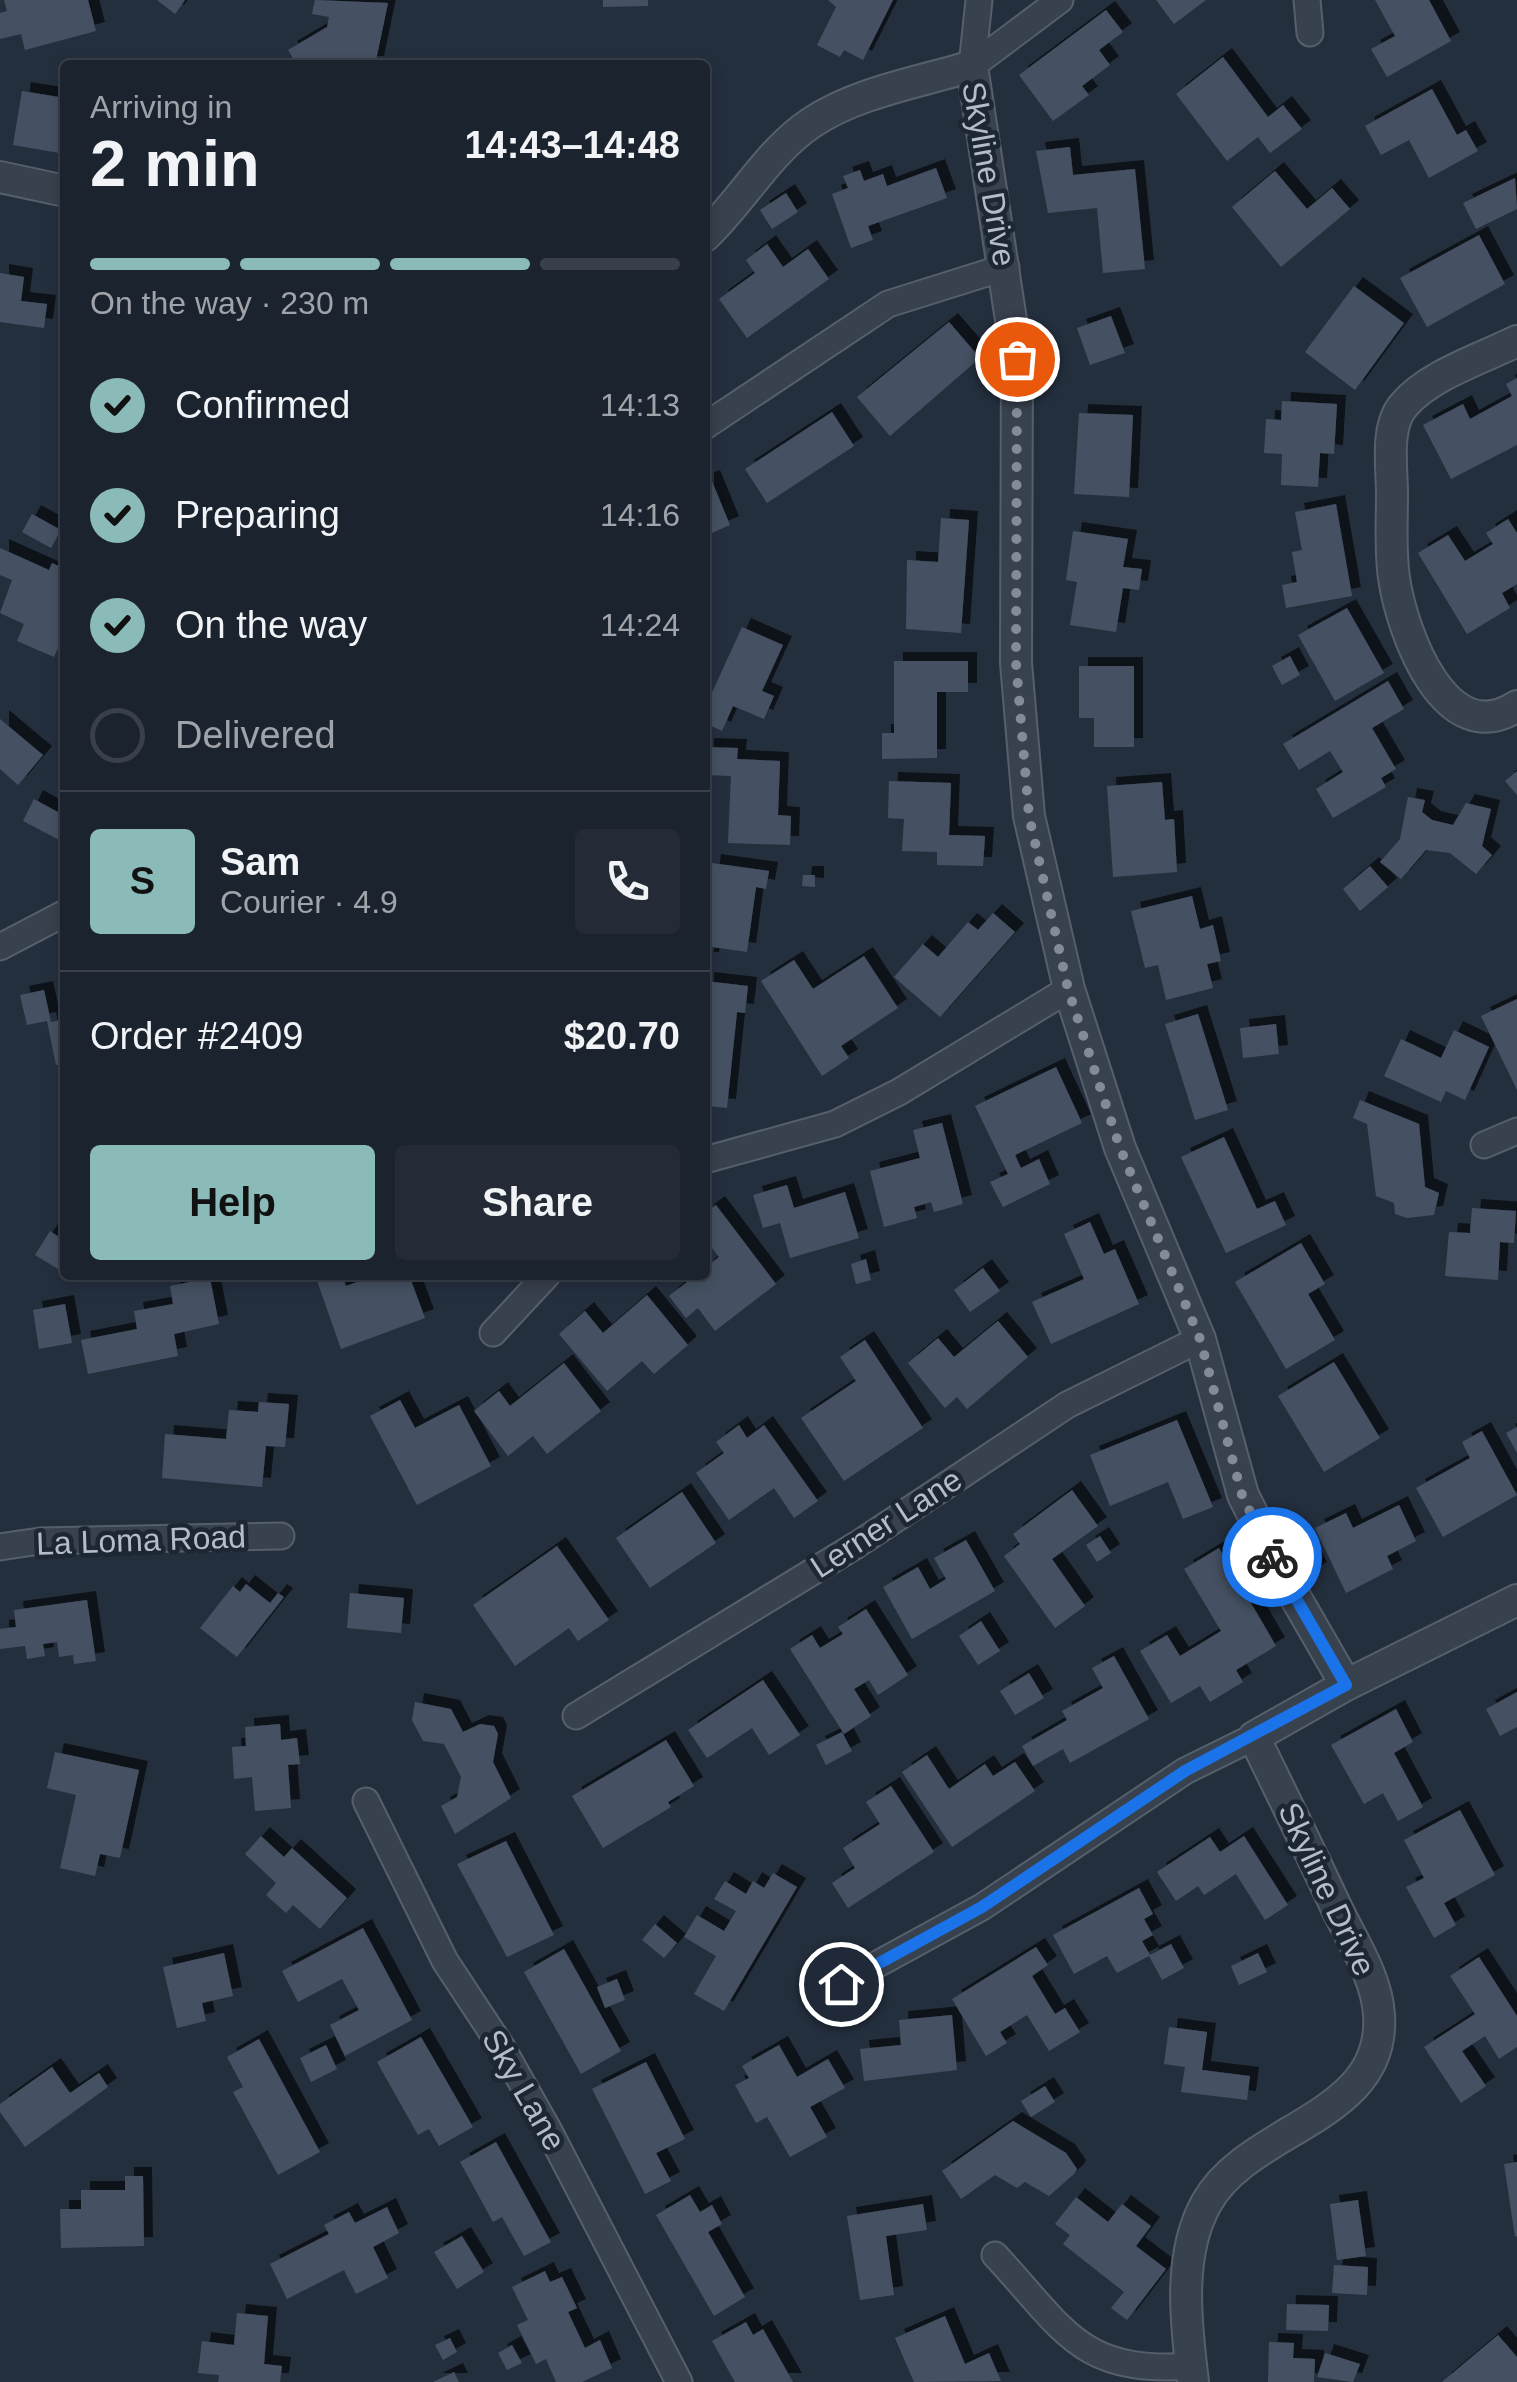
<!DOCTYPE html>
<html lang="en">
<head>
<meta charset="utf-8">
<style>
  body { margin:0; font-family:Arial,sans-serif; background:#242b36; color:#f1f3f6; height:100vh; display:flex; flex-direction:column; font-size:38px; white-space:nowrap }
  * { box-sizing:border-box; margin:0 }
  p { font-size:32px; color:#a0a4aa }
  .icon { flex:none; width:55px; height:55px; fill:none; stroke:currentColor; stroke-width:2; stroke-linecap:round; stroke-linejoin:round }
  .map { position:relative; flex:1; overflow:hidden }
  .drawer { position:absolute; left:60px; top:60px; width:650px; height:1220px; display:flex; flex-direction:column; background:#1b232e; border-radius:10px; box-shadow:0 5px 15px #0003,0 0 0 2px #39404a }
  .drawer>* { flex:none }
  .pin { position:absolute; display:grid; place-items:center; width:85px; height:85px; color:#fff; margin:-42px; border:5px solid #fff; border-radius:50%; box-shadow:0 2px 10px #0007 }
  .courier { position:absolute; display:grid; place-items:center; width:100px; height:100px; margin:-50px; border:8px solid #1a73e8; border-radius:50%; background:#fff; color:#222; box-shadow:0 2px 12px #0007 }
  .summary em { font-style:normal; font-weight:800 }
  .summary div { display:flex; flex-direction:column-reverse }
  .summary { display:flex; align-items:center; justify-content:space-between; height:170px; padding:0 30px }
  h1 { font-size:65px; font-weight:800; line-height:75px }
  .bar { display:grid; grid-template-columns:repeat(4,1fr); gap:15px 10px; align-content:center; height:120px; padding:0 30px }
  .bar i { height:12px; border-radius:8px; background:#39404a }
  .bar .current { background:#8bbbb9 }
  .bar p { grid-column:span 4 }
  .line { display:flex; align-items:center; gap:25px; padding:0 30px; border-top:2px solid #39404a }
  .line div { flex:1 }
  .round { display:grid; place-items:center; flex:none; width:105px; height:105px; border-radius:10px; background:#242b36 }
  ol { padding:0 30px; list-style:none }
  li { display:flex; align-items:center; gap:30px; height:110px }
  li p { margin-inline-start:auto }
  li .icon { padding:10px; border-radius:50%; background:#8bbbb9; color:#111; stroke-width:4 }
  li:last-child { color:#a0a4aa }
  li i { width:55px; height:55px; border:5px solid #39404a; border-radius:50% }
  .action { display:flex; gap:20px; margin-top:auto; padding:20px 30px }
  .action a { flex:1; height:115px; border-radius:10px; background:#8bbbb9; color:#111; font-size:40px; font-weight:800; line-height:115px; text-align:center }
  .action a+a { background:#242b36; color:#f1f3f6 }
  .map>svg:first-child { display:block }
  .building { fill:#455162; filter:url(#shadow) }
  .lines { fill:none; stroke-linecap:round; stroke-linejoin:round }
  .minor-casing { stroke:#565f6c; stroke-width:29 }
  .tertiary-casing { stroke:#565f6c; stroke-width:34 }
  .minor { stroke:#38414e; stroke-width:25 }
  .tertiary { stroke:#38414e; stroke-width:30 }
  .done { stroke:#828b98; stroke-width:10; stroke-dasharray:0 18 }
  .route { stroke:#1a73e8; stroke-width:12 }
  .labels { text-anchor:middle; stroke-width:9; stroke-linejoin:round; paint-order:stroke }
  .street-label { font-size:32px; fill:#b4bcc9; stroke:#1d2633 }
</style>
</head>
<body>
<div class="map">
<svg width="1517" height="2382" viewBox="0 0 1517 2382">
  <defs>
    <filter id="shadow"><feDropShadow dx="9" dy="-9" stdDeviation="0" flood-color="#0009"/></filter>
  </defs>
  <rect width="100%" height="100%" fill="#242f3e"/>
  <path class="building" d="M4,0H88L96,31L25,50L21,34L0,39V13L7,11Z
    M157,0H185L175,14Z
    M315,0L388,3L375,65H297L288,50L327,27L329,17L312,14Z
    M603,0H648V6L603,7Z
    M828,0H893L863,60L844,50L840,57L817,45L836,7Z
    M1156,0H1206L1174,24Z
    M1375,0H1429L1451,41L1387,77L1371,49L1395,36Z
    M1106,10L1123,32L1099,50L1110,65L1082,86L1089,95L1053,121L1019,75Z
    M1223,57L1268,117L1283,105L1302,129L1270,153L1258,137L1227,161L1176,94Z
    M1432,89L1457,135L1466,130L1478,151L1429,178L1409,140L1381,155L1365,126Z
    M22,91L65,98V154L13,145Z
    M1070,147L1073,175L1135,169L1145,269L1103,273L1097,208L1048,213L1036,151Z
    M936,168L947,198L868,226L873,240L851,248L832,194L848,188L843,176L860,170L864,181L883,174L887,186Z
    M1275,171L1307,209L1332,188L1350,209L1281,267L1232,207Z
    M1515,178L1517,209L1476,229L1463,203Z
    M786,193L798,212L772,229L760,210Z
    M1479,235L1505,284L1427,327L1400,278Z
    M767,244L783,267L808,249L829,279L747,338L719,299L755,273L746,260Z
    M0,273L24,277L21,301L47,304L44,328L0,322Z
    M1354,286L1404,323L1355,390L1305,352Z
    M1111,316L1125,353L1090,365L1077,328Z
    M949,322L980,358L890,436L857,397Z
    M1517,378V445L1451,479L1423,425L1463,404L1470,419L1512,396L1506,384Z
    M1282,401L1337,404L1334,454L1320,453L1318,487L1281,485L1282,454L1264,453L1266,419L1281,420Z
    M832,412L854,446L767,503L745,469Z
    M1079,413L1133,415L1129,497L1074,494Z
    M711,479L730,525L705,536V481Z
    M1336,504L1352,596L1286,608L1282,585L1297,582L1292,552L1302,550L1295,512Z
    M32,514L61,530L51,548L22,532Z
    M941,518L969,520L961,633L906,629L907,560L938,562Z
    M1508,519L1517,533V584L1502,593L1510,608L1467,634L1418,553L1448,535L1465,561L1493,544L1486,533Z
    M1073,531L1128,539L1123,567L1142,569L1139,590L1123,588L1116,632L1070,625L1077,582L1066,580Z
    M0,548L49,570L52,563L65,569V633L54,657L17,641L24,624L0,613L12,580L0,575Z
    M1347,608L1384,673L1335,701L1298,635Z
    M742,627L783,645L762,691L774,696L764,719L733,706L722,731L705,723V708Z
    M1290,656L1300,675L1282,685L1272,666Z
    M894,661H968V692H937V758L882,759V733H894Z
    M1079,666H1134V747H1094V718H1079Z
    M1388,681L1404,709L1372,728L1396,769L1381,778L1386,787L1333,818L1316,789L1343,772L1330,751L1299,770L1283,744Z
    M0,719L43,755L18,785L0,769Z
    M705,747L738,748L737,759L780,761L778,815L791,816L790,845L728,843L731,776L705,775Z
    M1517,771V795L1505,781Z
    M889,781L951,783L949,835L985,836L983,866L937,865V852L902,851L904,819L888,818Z
    M1162,782L1165,820L1174,819L1177,872L1113,877L1107,786Z
    M1408,797L1425,800L1422,812L1432,820L1453,825L1466,803L1491,809L1482,846L1492,855L1476,874L1450,853L1426,850L1401,879L1380,862L1400,839Z
    M34,799L65,816V843L23,821Z
    M712,863L769,871L766,889L756,887L747,952L712,947L710,961H705V912Z
    M1370,866L1388,887L1360,911L1343,889Z
    M803,875H815V887L802,886Z
    M1192,896L1200,929L1213,925L1221,961L1207,964L1213,988L1166,1000L1158,965L1145,968L1131,911Z
    M993,913L1015,932L940,1017L894,977L923,944L938,957L968,922L978,930Z
    M864,956L898,1008L841,1046L849,1058L822,1076L761,981L794,960L813,989Z
    M705,981L748,986L745,1013L737,1012L727,1108L705,1106Z
    M44,990L51,1022L65,1019V1063L56,1065L47,1021L27,1025L20,995Z
    M1517,999V1090L1481,1016Z
    M1198,1014L1228,1110L1195,1120L1165,1024Z
    M1276,1024L1279,1054L1243,1058L1240,1028Z
    M1454,1030L1489,1047L1465,1100L1446,1091L1441,1102L1384,1076L1401,1039L1441,1058Z
    M1056,1067L1082,1123L1015,1155L1021,1168L1039,1159L1050,1184L1003,1207L990,1182L1008,1174L975,1106Z
    M1360,1100L1419,1124L1425,1187L1439,1193L1434,1215L1407,1218L1395,1214L1394,1203L1376,1196L1367,1124L1353,1118Z
    M942,1123L963,1204L934,1212L931,1202L914,1207L917,1218L884,1227L870,1171L920,1158L913,1130Z
    M1224,1137L1257,1209L1275,1201L1286,1225L1226,1253L1181,1157Z
    M787,1185L794,1208L845,1192L859,1238L790,1258L780,1223L763,1228L753,1195Z
    M716,1205L776,1284L715,1331L698,1308L686,1318L669,1296L696,1275H705V1268L719,1257L705,1239V1213Z
    M1472,1208L1516,1211L1514,1243L1500,1242L1498,1280L1445,1276L1449,1232L1470,1233Z
    M1090,1222L1104,1254L1115,1249L1139,1304L1051,1344L1032,1302L1084,1279L1064,1234Z
    M50,1231L65,1241V1259L58,1269L35,1255Z
    M1301,1243L1325,1284L1308,1294L1335,1340L1286,1369L1235,1282Z
    M866,1259L871,1280L856,1284L851,1264Z
    M983,1268L1000,1291L970,1312L954,1290Z
    M315,1275H342L346,1286L377,1275H409L425,1318L341,1349Z
    M210,1278L219,1324L174,1334L178,1356L88,1374L81,1340L137,1329L134,1311L173,1304L170,1286Z
    M647,1295L688,1345L654,1374L642,1361L607,1391L559,1334L585,1311L603,1333Z
    M65,1304L72,1343L39,1349L33,1310Z
    M998,1321L1028,1357L967,1409L957,1397L945,1408L908,1363L938,1338L954,1357Z
    M865,1340L923,1428L844,1481L801,1418L856,1381L840,1357Z
    M1334,1362L1380,1438L1324,1472L1278,1396Z
    M564,1363L601,1411L547,1454L533,1436L508,1456L474,1411L499,1391L510,1406Z
    M400,1400L415,1428L459,1405L491,1466L417,1505L370,1416Z
    M259,1402L289,1404L285,1447L266,1446L262,1487L162,1478L165,1434L226,1439L229,1410L258,1412Z
    M1177,1420L1213,1507L1183,1519L1168,1482L1110,1506L1090,1455Z
    M739,1425L747,1438L764,1425L818,1501L794,1518L774,1488L729,1520L696,1473L724,1453L716,1442Z
    M1517,1427V1453L1506,1433Z
    M1482,1431L1517,1495L1443,1537L1416,1488L1470,1458L1462,1442Z
    M1072,1490L1098,1526L1052,1559L1085,1606L1055,1628L1004,1556L1020,1544L1013,1534Z
    M682,1492L716,1543L650,1588L616,1538Z
    M1399,1505L1416,1541L1387,1556L1393,1569L1346,1593L1315,1528L1346,1513L1353,1528Z
    M1100,1536L1111,1553L1097,1562L1086,1545Z
    M966,1540L995,1591L912,1639L883,1587L918,1567L930,1589L946,1579L934,1558Z
    M557,1546L609,1620L578,1641L569,1628L515,1666L473,1605Z
    M1219,1548L1276,1646L1236,1670L1243,1682L1210,1702L1200,1686L1171,1703L1140,1651L1167,1635L1180,1656L1221,1631L1184,1569Z
    M1308,1551L1318,1571L1307,1577L1297,1556Z
    M246,1584L270,1603L278,1593L284,1597L237,1657L200,1628L233,1586L240,1592Z
    M350,1593L404,1598L401,1633L347,1628Z
    M87,1600L96,1661L74,1664L73,1655L59,1657L57,1642L43,1644L45,1656L27,1659L25,1646L0,1649V1629L16,1627L14,1610Z
    M866,1609L908,1675L878,1695L869,1680L854,1689L871,1716L844,1734L790,1649L812,1635L820,1648L843,1634L838,1627Z
    M981,1621L1000,1651L978,1665L959,1636Z
    M1114,1656L1149,1719L1070,1763L1063,1749L1033,1766L1022,1746L1067,1720L1062,1711L1103,1688L1092,1668Z
    M1029,1673L1044,1698L1015,1715L1000,1691Z
    M763,1680L800,1735L769,1755L752,1728L707,1758L688,1730Z
    M1517,1692V1727L1500,1736L1486,1709Z
    M415,1702L451,1709L463,1732L480,1724L494,1726L498,1734L493,1762L511,1798L455,1834L441,1806L457,1797L461,1777L444,1744L423,1741L412,1720Z
    M1396,1709L1413,1742L1394,1753L1423,1807L1398,1821L1383,1793L1364,1804L1331,1745Z
    M280,1724L281,1740L297,1738L300,1764L288,1765L291,1808L255,1811L252,1777L234,1779L232,1747L246,1746L245,1727Z
    M842,1732L852,1751L826,1765L816,1745Z
    M666,1740L694,1786L668,1802L671,1807L603,1848L572,1796Z
    M55,1752L139,1770L120,1858L100,1854L95,1876L60,1868L76,1795L47,1788Z
    M927,1755L949,1789L985,1764L993,1776L1015,1762L1035,1791L952,1847L902,1772Z
    M891,1786L934,1852L848,1908L832,1883L855,1868L843,1848L880,1824L866,1802Z
    M1460,1810L1495,1875L1444,1903L1456,1925L1434,1938L1406,1887L1424,1878L1404,1840Z
    M261,1836L284,1857L292,1848L347,1898L320,1929L293,1905L286,1913L266,1895L276,1883L245,1854Z
    M1244,1836L1288,1905L1265,1920L1236,1874L1204,1895L1198,1886L1176,1901L1157,1872L1210,1837L1220,1852Z
    M506,1841L554,1935L507,1957L457,1864Z
    M773,1873L797,1887L724,2011L694,1994L716,1956L684,1937L697,1915L724,1931L736,1911L714,1899L725,1881L746,1894L753,1881L764,1888Z
    M1139,1888L1153,1914L1144,1919L1153,1935L1142,1941L1150,1955L1171,1944L1184,1968L1162,1980L1149,1956L1117,1973L1107,1956L1074,1974L1053,1935Z
    M655,1924L677,1943L664,1958L642,1940Z
    M363,1928L412,2020L345,2056L330,2025L359,2010L342,1979L298,2002L282,1971Z
    M1036,1947L1048,1965L1032,1976L1055,2014L1065,2008L1080,2032L1049,2051L1027,2015L1000,2032L1007,2043L986,2056L952,1999Z
    M564,1949L621,2051L581,2074L524,1972Z
    M224,1953L233,1996L202,2003L206,2021L177,2028L163,1967Z
    M1258,1953L1267,1972L1239,1985L1231,1966Z
    M1479,1957L1517,2016V2047L1499,2059L1485,2036L1462,2051L1486,2086L1461,2103L1424,2047L1475,2014L1450,1976Z
    M617,1979L625,2000L605,2008L597,1987Z
    M952,2015L957,2070L864,2081L860,2049L901,2045L899,2020Z
    M1169,2027L1207,2032L1202,2070L1250,2076L1247,2100L1181,2092L1185,2067L1164,2064Z
    M421,2037L473,2127L439,2146L429,2129L418,2135L377,2062Z
    M259,2039L320,2152L278,2175L233,2092L243,2087L227,2057Z
    M326,2045L337,2069L311,2082L300,2058Z
    M779,2045L797,2077L828,2059L845,2088L810,2107L827,2137L790,2157L767,2117L756,2123L735,2085L749,2078L742,2066Z
    M646,2062L685,2139L656,2153L671,2181L645,2194L592,2089Z
    M52,2067L70,2093L99,2073L108,2087L25,2147L0,2112V2104Z
    M1045,2086L1055,2102L1031,2117L1021,2101Z
    M1013,2121L1066,2153L1077,2169L1074,2174L1049,2196L1025,2182L1017,2188L995,2175L961,2199L942,2171Z
    M496,2142L551,2242L524,2256L502,2217L493,2222L460,2162Z
    M1517,2162V2236L1515,2237L1504,2164Z
    M125,2176H143L144,2246L61,2248L60,2209H81V2190H125Z
    M690,2195L700,2212L712,2205L722,2224L708,2232L745,2297L714,2316L656,2215Z
    M1076,2197L1108,2222L1122,2204L1151,2226L1136,2246L1166,2269L1127,2320L1111,2308L1124,2292L1063,2244L1070,2235L1055,2224Z
    M1358,2200L1366,2256L1337,2260L1330,2204Z
    M923,2204L927,2230L886,2236L894,2295L860,2300L847,2216Z
    M387,2207L399,2233L373,2247L388,2278L356,2294L344,2270L287,2299L270,2264L329,2234L324,2225L349,2212L355,2223Z
    M462,2236L484,2272L457,2289L434,2252Z
    M1334,2265L1368,2267L1367,2295L1332,2293Z
    M545,2271L550,2282L562,2277L577,2308L568,2312L585,2348L600,2340L612,2368L582,2382H556L546,2359L536,2364L517,2325L528,2320L512,2287Z
    M1287,2304L1329,2305L1328,2331L1286,2330Z
    M237,2313L268,2316L264,2364L282,2366L280,2382H218L219,2375L198,2373L202,2341L234,2345Z
    M945,2316L965,2364L989,2353L1001,2381L914,2382L895,2338Z
    M746,2322L753,2335L763,2329L793,2382H735L712,2341Z
    M1498,2335L1517,2357V2382H1442Z
    M450,2338L457,2352L443,2360L435,2345Z
    M1269,2342L1294,2343L1293,2358L1315,2359L1314,2382H1268Z
    M512,2345L522,2363L507,2370L498,2353Z
    M1325,2353L1360,2364L1353,2382L1317,2377Z
    M454,2372L459,2382H433Z"/>
  <g class="lines">
    <g class="minor-casing">
      <path id="minor" d="M1307,0L1310,33
        M972,66L1060,0
        M972,66L979,0
        M705,426L888,304L1006,267
        M0,947L65,913
        M1484,1145L1517,1131
        M705,1160L835,1124L899,1092L1069,989
        M493,1333L547,1275
        M0,1547L40,1541L281,1536
        M576,1716L858,1544L1067,1405L1200,1339
        M366,1801L445,1961L501,2046L549,2131L679,2382
        M841,1984L982,1907L1185,1771L1254,1737
        M995,2255C1065,2330 1079,2374 1191,2366"/>
    </g>
    <g class="tertiary-casing">
      <path id="tertiary" d="M0,177L65,191
        M705,236C742,201 768,152 811,123C857,92 920,82 972,66L1017,359L1016,663L1029,816L1069,989L1120,1148L1200,1339L1243,1495L1286,1581L1346,1685
        M1517,341C1483,358 1429,375 1404,405C1385,426 1392,467 1392,494C1392,521 1390,551 1394,578C1402,633 1446,753 1517,706
        M1193,2382C1186,2325 1177,2254 1207,2202C1250,2126 1386,2119 1379,2015C1377,1978 1353,1942 1337,1909C1310,1851 1282,1794 1254,1737L1346,1685L1517,1600"/>
    </g>
    <use href="#minor" class="minor"/>
    <use href="#tertiary" class="tertiary"/>
  </g>
  <g class="lines">
    <path class="done" d="M1017,359L1016,663L1029,816L1068,989L1120,1148L1200,1339L1242,1495L1272,1557"/>
    <path class="route" d="M841,1984L982,1907L1185,1771L1346,1685L1272,1557"/>
  </g>
  <g class="labels">
    <g class="street-label">
      <text transform="translate(989 174) rotate(80)" y="11">Skyline Drive</text>
      <text transform="translate(886 1523) rotate(-33)" y="11">Lerner Lane</text>
      <text transform="translate(141 1540) rotate(-2)" y="11">La Loma Road</text>
      <text transform="translate(1327 1889) rotate(65)" y="11">Skyline Drive</text>
      <text transform="translate(524 2090) rotate(60)" y="11">Sky Lane</text>
    </g>
  </g>
</svg>
<div class="pin" style="left:1017px;top:359px;background:#ea580c"><svg class="icon" aria-label="bag" viewBox="0 0 24 24"><path d="M5 8h14l-1 12H6zM9 8a3 3 0 0 1 6 0"/></svg></div>
<div class="pin" style="left:841px;top:1984px;background:#1f2937"><svg class="icon" aria-label="home" viewBox="0 0 24 24"><path d="M3 11l9-7 9 7M6 9v11h12V9"/></svg></div>
<div class="courier" style="left:1272px;top:1557px"><svg class="icon" aria-label="bike" viewBox="0 0 24 24"><circle cx="6" cy="16" r="4"/><circle cx="18" cy="16" r="4"/><path d="M6 16l4-8h5l3 8M10 8l3 8H6M13 5h3"/></svg></div>
<section class="drawer">
<div class="summary"><div><h1>2 min</h1><p>Arriving in</p></div><em>14:43–14:48</em></div>
<div class="bar"><i class="current"></i><i class="current"></i><i class="current"></i><i></i><p>On the way · 230 m</p></div>
<ol>
<li><svg class="icon" aria-label="check" viewBox="0 0 24 24"><path d="M5 12l5 5 9-10"/></svg>Confirmed<p>14:13</p></li>
<li><svg class="icon" aria-label="check" viewBox="0 0 24 24"><path d="M5 12l5 5 9-10"/></svg>Preparing<p>14:16</p></li>
<li><svg class="icon" aria-label="check" viewBox="0 0 24 24"><path d="M5 12l5 5 9-10"/></svg>On the way<p>14:24</p></li>
<li><i></i>Delivered</li>
</ol>
<div class="line" style="height:180px"><b class="round" style="background:#8bbbb9;color:#111">S</b><div><b>Sam</b><p>Courier · 4.9</p></div><a class="round"><svg class="icon" aria-label="phone" viewBox="0 0 24 24"><path d="M5 4h4l2 5-3 2q2 4 5 5l2-3 5 2v4C11 20 4 13 5 4z"/></svg></a></div>
<div class="line" style="height:130px"><div>Order #2409</div><b>$20.70</b></div>
<div class="action"><a>Help</a><a>Share</a></div>
</section>
</div>
</body>
</html>
